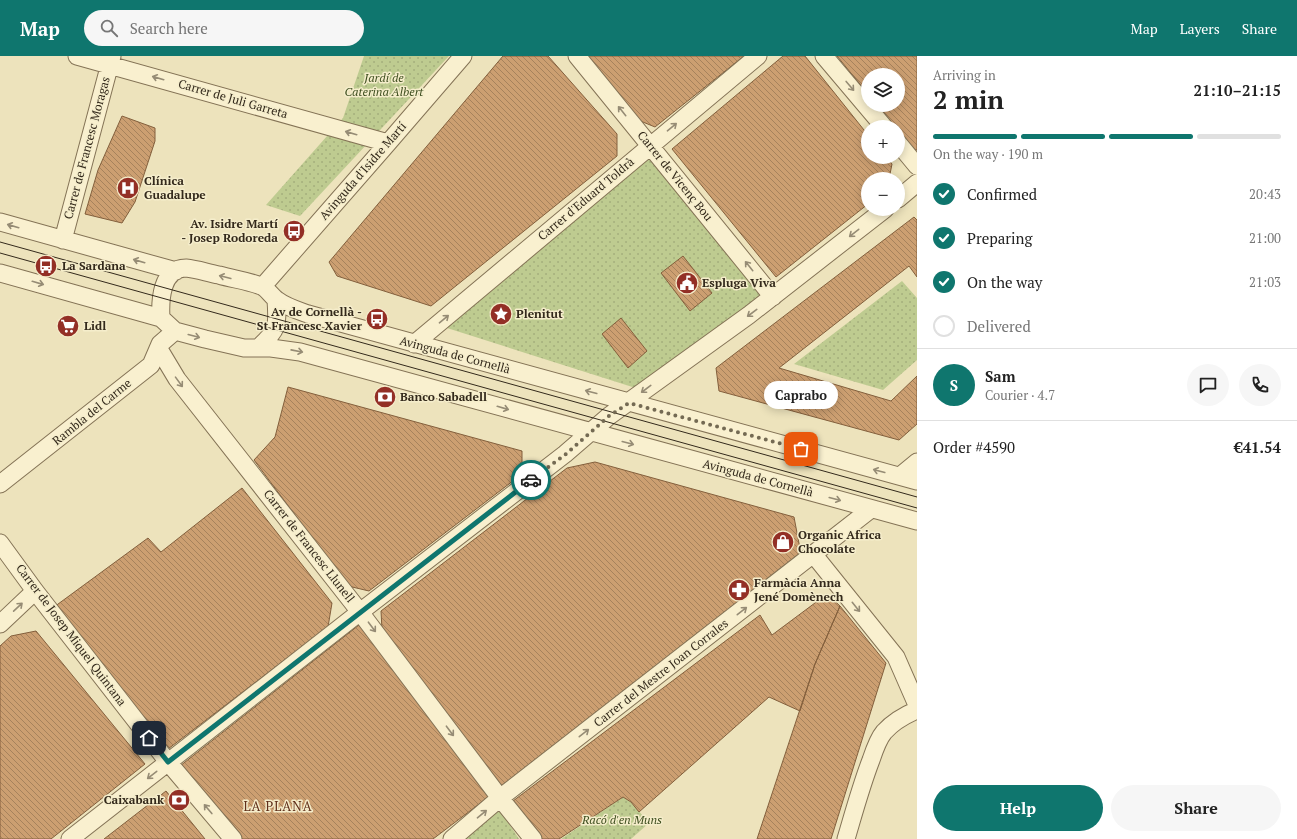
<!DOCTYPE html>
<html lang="en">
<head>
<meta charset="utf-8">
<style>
  body { margin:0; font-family:"PT Serif",serif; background:#f6f6f6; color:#222; height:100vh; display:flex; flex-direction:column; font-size:15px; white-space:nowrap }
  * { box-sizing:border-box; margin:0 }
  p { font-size:13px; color:#767676 }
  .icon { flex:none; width:22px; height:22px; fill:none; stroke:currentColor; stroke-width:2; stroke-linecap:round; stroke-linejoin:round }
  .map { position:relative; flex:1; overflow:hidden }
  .sheet { display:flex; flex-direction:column; background:#fff; width:380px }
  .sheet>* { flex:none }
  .tools { position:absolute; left:861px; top:12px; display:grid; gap:8px }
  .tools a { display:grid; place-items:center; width:44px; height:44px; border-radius:50%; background:#fff; box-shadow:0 2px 10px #0003; font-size:20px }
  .pin { position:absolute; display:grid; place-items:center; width:34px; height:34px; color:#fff; margin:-17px; border-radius:8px; box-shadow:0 2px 6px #0006 }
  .courier { position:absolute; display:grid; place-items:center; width:40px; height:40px; margin:-20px; border:3px solid #0f766e; border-radius:50%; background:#fff; color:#222; box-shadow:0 1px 5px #0007 }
  .bubble { position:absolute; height:28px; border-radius:14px; background:#fff; box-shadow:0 2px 10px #0003; font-size:13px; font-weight:800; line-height:28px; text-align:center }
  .summary em { font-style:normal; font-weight:800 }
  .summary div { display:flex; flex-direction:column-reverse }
  .summary { display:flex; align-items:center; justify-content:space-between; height:68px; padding:0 16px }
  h1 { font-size:26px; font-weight:800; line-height:30px }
  .bar { display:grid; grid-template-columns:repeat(4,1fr); gap:6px 4px; align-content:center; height:48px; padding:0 16px }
  .bar i { height:5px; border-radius:3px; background:#e0e0e0 }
  .bar .selected { background:#0f766e }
  .bar p { grid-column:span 4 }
  .line { display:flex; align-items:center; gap:10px; padding:0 16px; border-top:1px solid #e0e0e0 }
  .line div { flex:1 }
  .round { display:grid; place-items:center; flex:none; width:42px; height:42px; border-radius:21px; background:#f6f6f6 }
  ol { padding:0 16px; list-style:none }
  li { display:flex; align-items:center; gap:12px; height:44px }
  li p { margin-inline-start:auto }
  li .icon { padding:4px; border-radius:50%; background:#0f766e; color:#fff; stroke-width:4 }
  li:last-child { color:#767676 }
  li i { width:22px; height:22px; border:2px solid #e0e0e0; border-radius:50% }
  .action { display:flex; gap:8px; margin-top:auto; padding:8px 16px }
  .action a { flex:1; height:46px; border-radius:24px; background:#0f766e; color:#fff; font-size:16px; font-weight:800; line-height:46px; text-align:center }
  .action a+a { background:#f6f6f6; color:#222 }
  header { display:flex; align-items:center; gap:24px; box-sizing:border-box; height:56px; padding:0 20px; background:#0f766e; color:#fff }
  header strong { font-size:19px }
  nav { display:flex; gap:22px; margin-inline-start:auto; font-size:14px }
  .search { width:280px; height:36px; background:#f6f6f6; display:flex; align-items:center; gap:10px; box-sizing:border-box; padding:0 14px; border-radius:22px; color:#767676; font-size:15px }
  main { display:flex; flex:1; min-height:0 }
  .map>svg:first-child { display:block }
  .green { fill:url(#green-dots) }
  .building { fill:url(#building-back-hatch); stroke:#835f3c }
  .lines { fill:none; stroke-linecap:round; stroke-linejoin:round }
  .minor-casing { stroke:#847356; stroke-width:19 }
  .minor { stroke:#f9f0cf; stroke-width:17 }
  .tram { stroke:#33291b; stroke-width:1 }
  .oneway { stroke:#968c75 }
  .done { stroke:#746a53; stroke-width:4; stroke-dasharray:0 7.2 }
  .route { stroke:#0f766e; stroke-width:5 }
  .labels { text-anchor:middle; stroke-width:3; stroke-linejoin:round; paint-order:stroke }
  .park-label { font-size:12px; font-style:italic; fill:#405021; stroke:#f5edcb }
  .street-label { font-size:12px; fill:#33291b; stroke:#f5edcb }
  .poi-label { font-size:12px; font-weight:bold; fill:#33291b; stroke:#f5edcb; text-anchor:start }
  .neighbourhood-label { font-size:13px; letter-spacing:1px; fill:#602f1a; stroke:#f5edcb }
</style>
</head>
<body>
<header>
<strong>Map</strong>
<div class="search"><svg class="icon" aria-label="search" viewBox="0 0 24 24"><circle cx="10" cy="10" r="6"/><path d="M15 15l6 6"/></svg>Search here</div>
<nav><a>Map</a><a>Layers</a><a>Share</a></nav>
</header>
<main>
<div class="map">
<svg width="917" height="783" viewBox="0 0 917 783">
  <defs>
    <pattern id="green-dots" width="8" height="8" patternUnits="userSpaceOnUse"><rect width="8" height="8" fill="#becb90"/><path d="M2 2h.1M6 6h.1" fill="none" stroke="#a4ae7c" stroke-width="1.8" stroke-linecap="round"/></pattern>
    <pattern id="building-back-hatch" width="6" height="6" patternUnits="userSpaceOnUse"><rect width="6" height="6" fill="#cc9f71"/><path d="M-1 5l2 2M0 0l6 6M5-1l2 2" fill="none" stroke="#a6825c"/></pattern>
  </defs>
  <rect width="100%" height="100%" fill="#ede3bc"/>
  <path class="green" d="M364,0H449L300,160L266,149L343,62Z
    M650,98L764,238L645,335L447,272Z
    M902,225L917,242V304L883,334L794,308Z
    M623,741L631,746L649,767L631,783H561Z
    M499,752L519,783H462Z"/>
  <path class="building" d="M503,0H548L617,78V100L431,250L337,220L329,206Z
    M585,0H744L655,71L638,64Z
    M783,0H805L868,79V101H886L892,108L889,123H868V148L776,221L672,93Z
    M837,0H917V94H914L898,75V71H895L877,49H898V19H868V38Z
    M122,60L155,72V85L135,146L122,167L85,158L98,114Z
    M914,161L917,164V221L909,210L779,312L891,345L917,320V368L899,384L719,335L716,312Z
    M683,200L712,237L690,255L661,217Z
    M621,262L647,295L628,312L602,278Z
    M288,331L522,395V418L369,535L348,530L254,404L275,381Z
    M595,406L794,461L801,498L501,731L382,574L381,555L567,412Z
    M242,432L332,547L328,571L168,693L54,551L148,482L161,496Z
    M827,538L840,550L815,608L800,655L769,641L639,756L631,746L623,741L559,783H540L513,745L760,559L772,579Z
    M840,550L886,607L831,783H757L815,608Z
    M359,569L491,739L433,783H239L180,710Z
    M36,575L145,708L51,783H0V590L11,580Z
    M166,735L205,783H104Z"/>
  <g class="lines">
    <g class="minor-casing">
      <path id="minor" d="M77,0L388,87
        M577,0L773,241
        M824,0L884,71
        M898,87L917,110
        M898,143L917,127
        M0,166L176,215
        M63,184L112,0
        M0,217L161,262L175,275L205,283L244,292H271L300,296L917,465
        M263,230L388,87L463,0
        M161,262C160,245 161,212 186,212C197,213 208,217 219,219C233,223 248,225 261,230C267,232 271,240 277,244C286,251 297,254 308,258L917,425
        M414,288L758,0
        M258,292C278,274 278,270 276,244
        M159,293L177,323L360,556L500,742L533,783
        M900,420L917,406
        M0,428L151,309L160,288L175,275
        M0,487L35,535L168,706L233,783
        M814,499L896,601L917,649
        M0,568L35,535
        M70,783L360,556L565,398L609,360L749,259L885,153
        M452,783L500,742L871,453
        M846,783C854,756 861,730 871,704C874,695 878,683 884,676C893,666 905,659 917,654"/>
    </g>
    <use href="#minor" class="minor"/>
    <path class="tram" d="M0,186L917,441
      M0,197L917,452"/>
  </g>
  <defs><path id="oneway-shaft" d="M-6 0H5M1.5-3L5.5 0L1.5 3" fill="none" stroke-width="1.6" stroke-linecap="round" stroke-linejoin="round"/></defs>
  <g class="oneway">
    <use href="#oneway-shaft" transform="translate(158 22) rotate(-164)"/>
    <use href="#oneway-shaft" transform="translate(850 30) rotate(50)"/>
    <use href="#oneway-shaft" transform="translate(622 55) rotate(-129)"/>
    <use href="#oneway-shaft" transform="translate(672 71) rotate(-40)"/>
    <use href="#oneway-shaft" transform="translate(351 77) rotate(-164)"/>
    <use href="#oneway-shaft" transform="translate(13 170) rotate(-164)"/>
    <use href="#oneway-shaft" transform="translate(854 177) rotate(142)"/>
    <use href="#oneway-shaft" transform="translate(139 205) rotate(-164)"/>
    <use href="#oneway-shaft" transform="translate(749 210) rotate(-129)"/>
    <use href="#oneway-shaft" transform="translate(225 221) rotate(-166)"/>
    <use href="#oneway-shaft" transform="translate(38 227) rotate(16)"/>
    <use href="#oneway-shaft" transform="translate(752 257) rotate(143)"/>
    <use href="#oneway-shaft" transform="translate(444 263) rotate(-40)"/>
    <use href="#oneway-shaft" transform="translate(194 280) rotate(15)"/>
    <use href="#oneway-shaft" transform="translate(297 295) rotate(11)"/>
    <use href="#oneway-shaft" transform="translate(179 326) rotate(54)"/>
    <use href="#oneway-shaft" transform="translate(646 333) rotate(143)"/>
    <use href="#oneway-shaft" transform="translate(591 336) rotate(-165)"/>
    <use href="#oneway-shaft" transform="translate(503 352) rotate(16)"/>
    <use href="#oneway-shaft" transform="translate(628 387) rotate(15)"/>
    <use href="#oneway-shaft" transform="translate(879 415) rotate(-165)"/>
    <use href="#oneway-shaft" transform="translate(835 443) rotate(15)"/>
    <use href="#oneway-shaft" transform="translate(18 551) rotate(-43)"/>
    <use href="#oneway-shaft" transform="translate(856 551) rotate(51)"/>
    <use href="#oneway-shaft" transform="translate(742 555) rotate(-38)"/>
    <use href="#oneway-shaft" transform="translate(372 571) rotate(53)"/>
    <use href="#oneway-shaft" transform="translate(450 675) rotate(53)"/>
    <use href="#oneway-shaft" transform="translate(584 677) rotate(-38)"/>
    <use href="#oneway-shaft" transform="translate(152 719) rotate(142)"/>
    <use href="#oneway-shaft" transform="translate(208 753) rotate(-130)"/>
    <use href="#oneway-shaft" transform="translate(482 758) rotate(-40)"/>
  </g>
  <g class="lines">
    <path class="done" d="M531,424L566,398L609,360L629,347L801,393"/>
    <path class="route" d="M149,682L168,706L531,424"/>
  </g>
  <defs>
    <g id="hospital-disc" transform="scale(1.15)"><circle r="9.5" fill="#932f26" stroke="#f5edcb"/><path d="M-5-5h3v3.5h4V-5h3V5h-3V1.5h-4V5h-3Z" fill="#fff"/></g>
    <g id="bus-disc" transform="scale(1.15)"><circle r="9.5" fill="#932f26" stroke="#f5edcb"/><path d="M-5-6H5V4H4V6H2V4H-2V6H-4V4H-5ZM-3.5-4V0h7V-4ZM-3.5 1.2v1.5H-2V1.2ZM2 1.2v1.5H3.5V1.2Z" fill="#fff"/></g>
    <g id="civic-disc" transform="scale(1.15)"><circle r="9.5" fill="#932f26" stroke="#f5edcb"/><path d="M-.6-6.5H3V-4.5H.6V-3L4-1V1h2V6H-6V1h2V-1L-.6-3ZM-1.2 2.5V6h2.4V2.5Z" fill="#fff"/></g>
    <g id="sight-disc" transform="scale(1.15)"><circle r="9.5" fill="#932f26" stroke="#f5edcb"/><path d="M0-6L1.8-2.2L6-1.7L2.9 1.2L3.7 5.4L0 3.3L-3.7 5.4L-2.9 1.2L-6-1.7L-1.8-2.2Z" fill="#fff"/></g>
    <g id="supermarket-disc" transform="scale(1.15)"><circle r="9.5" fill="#932f26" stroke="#f5edcb"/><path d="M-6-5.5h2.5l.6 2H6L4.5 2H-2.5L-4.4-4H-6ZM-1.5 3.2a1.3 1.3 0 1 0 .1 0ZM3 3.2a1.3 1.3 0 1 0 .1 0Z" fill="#fff"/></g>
    <g id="bank-disc" transform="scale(1.15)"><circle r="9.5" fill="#932f26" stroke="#f5edcb"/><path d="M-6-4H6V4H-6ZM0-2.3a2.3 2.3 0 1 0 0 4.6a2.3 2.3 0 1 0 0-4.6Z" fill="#fff"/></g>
    <g id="shop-disc" transform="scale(1.15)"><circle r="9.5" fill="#932f26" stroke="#f5edcb"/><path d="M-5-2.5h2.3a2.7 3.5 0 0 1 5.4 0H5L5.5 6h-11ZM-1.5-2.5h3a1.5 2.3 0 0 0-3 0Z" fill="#fff"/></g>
    <g id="pharmacy-disc" transform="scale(1.15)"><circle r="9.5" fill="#932f26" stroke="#f5edcb"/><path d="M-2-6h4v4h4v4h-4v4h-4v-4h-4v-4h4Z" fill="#fff"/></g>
  </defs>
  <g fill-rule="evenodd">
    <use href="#hospital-disc" x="128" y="132"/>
    <use href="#bus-disc" x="294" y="175"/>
    <use href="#bus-disc" x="46" y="210"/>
    <use href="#civic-disc" x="687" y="227"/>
    <use href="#sight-disc" x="501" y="258"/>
    <use href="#bus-disc" x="377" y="263"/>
    <use href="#supermarket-disc" x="68" y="270"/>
    <use href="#bank-disc" x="385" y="341"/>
    <use href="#shop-disc" x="783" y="486"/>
    <use href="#pharmacy-disc" x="739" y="534"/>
    <use href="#bank-disc" x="179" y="744"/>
  </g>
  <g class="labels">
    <g class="park-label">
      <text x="384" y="26">Jardí de<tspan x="384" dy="14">Caterina Albert</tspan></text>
      <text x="622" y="768">Racó d'en Muns</text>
    </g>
    <g class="street-label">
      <text transform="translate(233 43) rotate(16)" y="4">Carrer de Juli Garreta</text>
      <text transform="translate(87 92) rotate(-75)" y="4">Carrer de Francesc Moragas</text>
      <text transform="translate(363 115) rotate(-49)" y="4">Avinguda d'Isidre Martí</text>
      <text transform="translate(675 120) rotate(51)" y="4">Carrer de Vicenç Bou</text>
      <text transform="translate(586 143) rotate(-40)" y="4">Carrer d'Eduard Toldrà</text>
      <text transform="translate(455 299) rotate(15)" y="4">Avinguda de Cornellà</text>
      <text transform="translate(92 356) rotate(-39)" y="4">Rambla del Carme</text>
      <text transform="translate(758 422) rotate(15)" y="4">Avinguda de Cornellà</text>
      <text transform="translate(309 490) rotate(52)" y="4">Carrer de Francesc Llunell</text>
      <text transform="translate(71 579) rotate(53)" y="4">Carrer de Josep Miquel Quintana</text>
      <text transform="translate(661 617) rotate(-38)" y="4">Carrer del Mestre Joan Corrales</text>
    </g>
    <g class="poi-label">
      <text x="144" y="129">Clínica<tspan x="144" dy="14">Guadalupe</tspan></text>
      <text x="278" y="172" text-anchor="end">Av. Isidre Martí<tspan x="278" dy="14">- Josep Rodoreda</tspan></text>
      <text x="62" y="214">La Sardana</text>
      <text x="702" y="231">Espluga Viva</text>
      <text x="362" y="260" text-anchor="end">Av de Cornellà -<tspan x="362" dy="14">St Francesc Xavier</tspan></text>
      <text x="516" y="262">Plenitut</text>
      <text x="84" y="274">Lidl</text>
      <text x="400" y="345">Banco Sabadell</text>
      <text x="798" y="483">Organic Africa<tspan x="798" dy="14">Chocolate</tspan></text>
      <text x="754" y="531">Farmàcia Anna<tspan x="754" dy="14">Jené Domènech</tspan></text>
      <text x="164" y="748" text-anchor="end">Caixabank</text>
    </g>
    <g class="neighbourhood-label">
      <text x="278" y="755">LA PLANA</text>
    </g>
  </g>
</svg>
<div class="tools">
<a><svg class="icon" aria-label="layers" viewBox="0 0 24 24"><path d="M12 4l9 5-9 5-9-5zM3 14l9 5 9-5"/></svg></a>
<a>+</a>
<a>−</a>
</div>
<div class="pin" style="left:801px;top:393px;background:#ea580c"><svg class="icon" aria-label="bag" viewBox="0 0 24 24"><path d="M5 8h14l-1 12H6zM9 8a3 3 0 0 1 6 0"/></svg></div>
<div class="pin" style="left:149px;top:682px;background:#1f2937"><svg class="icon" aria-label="home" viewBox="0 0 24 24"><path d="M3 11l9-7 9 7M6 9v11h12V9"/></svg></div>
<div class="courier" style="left:531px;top:424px"><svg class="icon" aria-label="car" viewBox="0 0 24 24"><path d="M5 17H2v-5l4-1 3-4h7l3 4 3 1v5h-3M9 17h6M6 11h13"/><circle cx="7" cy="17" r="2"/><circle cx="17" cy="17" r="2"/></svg></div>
<div class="bubble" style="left:764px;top:325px;width:74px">Caprabo</div>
</div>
<section class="sheet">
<div class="summary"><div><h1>2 min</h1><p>Arriving in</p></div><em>21:10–21:15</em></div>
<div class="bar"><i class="selected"></i><i class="selected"></i><i class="selected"></i><i></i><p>On the way · 190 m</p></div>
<ol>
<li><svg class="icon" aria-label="check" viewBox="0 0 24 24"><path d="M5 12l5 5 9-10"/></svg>Confirmed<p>20:43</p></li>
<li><svg class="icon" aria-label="check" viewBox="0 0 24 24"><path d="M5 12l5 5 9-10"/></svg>Preparing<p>21:00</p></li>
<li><svg class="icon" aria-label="check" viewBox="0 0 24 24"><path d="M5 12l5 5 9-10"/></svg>On the way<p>21:03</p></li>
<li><i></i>Delivered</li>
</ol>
<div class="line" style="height:72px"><b class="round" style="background:#0f766e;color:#fff">S</b><div><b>Sam</b><p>Courier · 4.7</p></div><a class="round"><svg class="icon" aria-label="chat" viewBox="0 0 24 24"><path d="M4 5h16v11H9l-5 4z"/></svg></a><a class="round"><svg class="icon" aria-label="phone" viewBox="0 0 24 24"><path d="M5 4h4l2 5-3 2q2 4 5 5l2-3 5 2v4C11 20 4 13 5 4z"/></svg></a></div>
<div class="line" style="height:52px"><div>Order #4590</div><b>€41.54</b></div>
<div class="action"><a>Help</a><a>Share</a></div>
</section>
</main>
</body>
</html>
